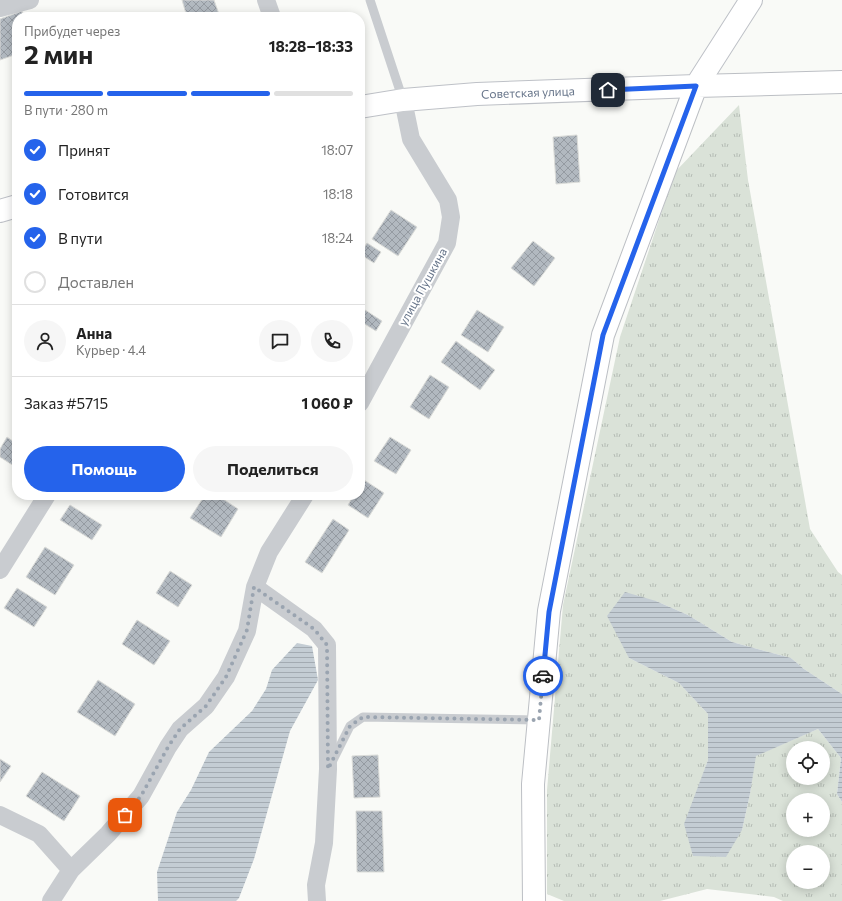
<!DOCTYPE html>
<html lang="ru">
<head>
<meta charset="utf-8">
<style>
  body { margin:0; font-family:Commissioner,sans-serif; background:#f6f6f6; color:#222; height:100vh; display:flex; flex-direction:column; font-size:15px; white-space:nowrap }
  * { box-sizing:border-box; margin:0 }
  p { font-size:13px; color:#767676 }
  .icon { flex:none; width:22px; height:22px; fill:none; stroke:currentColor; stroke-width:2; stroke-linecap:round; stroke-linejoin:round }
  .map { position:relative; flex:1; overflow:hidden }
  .side { position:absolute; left:12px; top:12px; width:353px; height:488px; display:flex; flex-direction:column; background:#fff; border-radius:16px; box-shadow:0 2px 10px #0003 }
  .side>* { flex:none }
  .fabs { position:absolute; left:786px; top:741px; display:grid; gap:8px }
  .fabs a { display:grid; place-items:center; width:44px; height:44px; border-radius:50%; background:#fff; box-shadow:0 2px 10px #0003; font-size:20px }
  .pin { position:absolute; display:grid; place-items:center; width:34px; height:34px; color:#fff; margin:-17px; border-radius:8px; box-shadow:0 2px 6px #0006 }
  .courier { position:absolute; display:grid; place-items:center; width:40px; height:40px; margin:-20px; border:3px solid #2563eb; border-radius:50%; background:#fff; color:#222; box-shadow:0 1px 5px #0007 }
  .summary em { font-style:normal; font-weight:700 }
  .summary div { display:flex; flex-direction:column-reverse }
  .summary { display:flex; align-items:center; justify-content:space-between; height:68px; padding:0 12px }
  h1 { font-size:26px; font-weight:700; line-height:30px }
  .bar { display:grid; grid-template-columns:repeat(4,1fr); gap:6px 4px; align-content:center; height:48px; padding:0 12px }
  .bar i { height:5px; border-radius:3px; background:#e0e0e0 }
  .bar .on { background:#2563eb }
  .bar p { grid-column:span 4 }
  .line { display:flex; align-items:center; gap:10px; padding:0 12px; border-top:1px solid #e0e0e0 }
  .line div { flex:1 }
  .round { display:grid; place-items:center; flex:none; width:42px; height:42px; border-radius:21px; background:#f6f6f6 }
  ol { padding:0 12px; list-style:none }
  li { display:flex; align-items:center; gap:12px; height:44px }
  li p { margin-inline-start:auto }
  li .icon { padding:4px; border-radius:50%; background:#2563eb; color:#fff; stroke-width:4 }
  li:last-child { color:#767676 }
  li i { width:22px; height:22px; border:2px solid #e0e0e0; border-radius:50% }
  .cta { display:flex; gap:8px; margin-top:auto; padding:8px 12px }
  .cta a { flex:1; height:46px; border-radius:24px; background:#2563eb; color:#fff; font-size:16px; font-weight:700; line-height:46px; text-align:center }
  .cta a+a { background:#f6f6f6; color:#222 }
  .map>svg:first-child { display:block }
  .grass { fill:url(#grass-tufts); fill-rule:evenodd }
  .water { fill:url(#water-rules) }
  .building { fill:url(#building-cross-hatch); stroke:#dbdcd9 }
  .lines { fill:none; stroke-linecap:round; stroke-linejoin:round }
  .secondary-casing { stroke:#bec1c7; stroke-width:24 }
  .primary-casing { stroke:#bcbfc4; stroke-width:24 }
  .lane { stroke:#c9ccd0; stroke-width:9 }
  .street { stroke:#c9ccd0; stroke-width:18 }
  .secondary { stroke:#fff; stroke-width:22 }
  .primary { stroke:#fff; stroke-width:22 }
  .done { stroke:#9aa4b0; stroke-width:4; stroke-dasharray:0 7.2 }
  .route { stroke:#2563eb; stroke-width:5 }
  .labels { text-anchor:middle; stroke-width:4; stroke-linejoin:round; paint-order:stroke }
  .street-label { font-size:12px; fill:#67758a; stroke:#fff }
</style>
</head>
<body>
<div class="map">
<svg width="842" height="901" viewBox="0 0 842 901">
  <defs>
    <pattern id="grass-tufts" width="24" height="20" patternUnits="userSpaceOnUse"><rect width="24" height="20" fill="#dae2d8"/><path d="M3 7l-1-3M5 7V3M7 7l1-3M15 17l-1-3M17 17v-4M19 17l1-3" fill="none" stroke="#b5bcb5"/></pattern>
    <pattern id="water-rules" width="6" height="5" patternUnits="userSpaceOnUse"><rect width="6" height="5" fill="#c4cdd4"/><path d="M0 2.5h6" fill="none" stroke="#a3abb2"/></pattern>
    <pattern id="building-cross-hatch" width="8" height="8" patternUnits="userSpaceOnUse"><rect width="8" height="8" fill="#b2b9c0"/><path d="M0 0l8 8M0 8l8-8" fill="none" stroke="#959ba2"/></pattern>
  </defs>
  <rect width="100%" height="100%" fill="#f9faf7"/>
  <path class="grass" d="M739,105L748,180L810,529L838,572L842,575V694L804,669L791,658L732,642L688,615L656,601L629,658L679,683L708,714V760L699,786L742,830L750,794L755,756L818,729L841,758L837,794L842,802V901H783L774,897L707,889L660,901H564L547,894V790L563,605L620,337L675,172ZM793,748H823V778H793ZM793,800H823V830H793ZM793,852H823V882H793Z"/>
  <path class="water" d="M625,592L656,601L688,615L732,642L791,658L804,669L842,694V802L837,794L841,758L818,729L756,756L750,794L742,830L726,857L693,856L684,824L708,760V714L679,683L629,658L607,616Z
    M297,643L312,646L318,680L290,731L254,859L239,898L236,901H158L157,872L177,812L191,790L209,752L252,711L266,689L272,670Z"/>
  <path class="building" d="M182,0H214L220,17H187Z
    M22,11L23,17H17V54L0,60V19Z
    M577,135L580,182L556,184L553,137Z
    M391,210L417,227L398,256L372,239Z
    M533,241L555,258L534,286L511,268Z
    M367,243L381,252L374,263L360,254Z
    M365,310L382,321L376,331L360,321V318Z
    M477,310L504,327L488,352L461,335Z
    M456,341L495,370L480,390L441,362Z
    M430,375L449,387L429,419L410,407Z
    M7,437L17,444V468L0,457V449Z
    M390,437L411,450L396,474L374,461Z
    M364,480L384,493L368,518L348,505L354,495H360V486Z
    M205,495H217L238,509L221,537L190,518Z
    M70,505L102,525L92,540L60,520Z
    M333,519L349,530L322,573L305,562Z
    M45,547L74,565L55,595L26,577Z
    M170,571L192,585L178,607L156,593Z
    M17,588L47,607L34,627L4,608Z
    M137,620L170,641L154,665L122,644Z
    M98,680L135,704L115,736L77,712Z
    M378,755L380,797L354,798L352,756Z
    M0,759L11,766L0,782Z
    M42,772L80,796L64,821L26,796Z
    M356,811H382L384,872H357Z"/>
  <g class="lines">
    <g class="secondary-casing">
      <path id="secondary" d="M360,107L403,100L477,94L696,86L751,0
        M0,211L17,206"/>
    </g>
    <g class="primary-casing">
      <path id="primary" d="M534,901L533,784L549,611L603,335L696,86L842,82"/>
    </g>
    <path class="lane" d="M370,0L403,100
      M332,762L350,726L363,717L539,720"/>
    <path class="street" d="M266,0L272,17
      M0,8L30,0
      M360,403L447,243L451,217L448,200L411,139L403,100
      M0,570L47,495
      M255,587L314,629L327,645L328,769L324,843L316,885L317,901
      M0,815L39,834L71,870
      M51,901L71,870L108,834L141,796L168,747L180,729L206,706L226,677L247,631L255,587L269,552L305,495"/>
    <use href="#secondary" class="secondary"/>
    <use href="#primary" class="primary"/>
  </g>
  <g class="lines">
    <path class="done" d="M125,815L141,796L168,747L180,729L206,706L226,677L247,630L254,587L314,629L327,645L328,769L350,726L363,717L539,720L543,676"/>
    <path class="route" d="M543,676L549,612L603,335L696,86L608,90"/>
  </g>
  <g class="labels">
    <g class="street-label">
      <text transform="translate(528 93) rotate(-2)" y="4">Советская улица</text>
      <text transform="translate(423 287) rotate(-61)" y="4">улица Пушкина</text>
    </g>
  </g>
</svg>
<div class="fabs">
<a><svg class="icon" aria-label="locate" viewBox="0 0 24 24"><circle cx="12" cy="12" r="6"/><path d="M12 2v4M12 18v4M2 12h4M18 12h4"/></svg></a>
<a>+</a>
<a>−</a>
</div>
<div class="pin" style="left:125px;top:815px;background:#ea580c"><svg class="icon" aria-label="bag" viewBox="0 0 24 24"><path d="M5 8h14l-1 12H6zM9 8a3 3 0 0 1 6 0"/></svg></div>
<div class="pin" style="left:608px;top:90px;background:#1f2937"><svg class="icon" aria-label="home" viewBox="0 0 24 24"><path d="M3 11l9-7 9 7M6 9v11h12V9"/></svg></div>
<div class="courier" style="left:543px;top:676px"><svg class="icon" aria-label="car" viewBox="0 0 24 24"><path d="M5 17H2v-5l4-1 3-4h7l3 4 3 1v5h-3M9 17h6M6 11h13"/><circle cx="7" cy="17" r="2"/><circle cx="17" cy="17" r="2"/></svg></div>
<section class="side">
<div class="summary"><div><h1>2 мин</h1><p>Прибудет через</p></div><em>18:28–18:33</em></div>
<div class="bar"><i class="on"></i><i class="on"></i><i class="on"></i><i></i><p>В пути · 280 m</p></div>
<ol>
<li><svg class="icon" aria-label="check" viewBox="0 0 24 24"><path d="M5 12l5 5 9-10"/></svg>Принят<p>18:07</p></li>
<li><svg class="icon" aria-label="check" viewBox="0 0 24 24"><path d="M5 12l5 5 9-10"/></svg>Готовится<p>18:18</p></li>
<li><svg class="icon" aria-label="check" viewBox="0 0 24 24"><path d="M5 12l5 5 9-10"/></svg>В пути<p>18:24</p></li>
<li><i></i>Доставлен</li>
</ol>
<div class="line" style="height:72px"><a class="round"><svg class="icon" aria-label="person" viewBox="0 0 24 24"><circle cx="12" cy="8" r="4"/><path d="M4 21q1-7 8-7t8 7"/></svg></a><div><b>Анна</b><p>Курьер · 4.4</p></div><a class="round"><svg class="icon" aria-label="chat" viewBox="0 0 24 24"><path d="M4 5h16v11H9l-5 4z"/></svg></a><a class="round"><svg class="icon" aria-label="phone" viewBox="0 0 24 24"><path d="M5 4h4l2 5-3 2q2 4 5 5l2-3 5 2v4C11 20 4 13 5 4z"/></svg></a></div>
<div class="line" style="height:52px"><div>Заказ #5715</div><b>1 060 ₽</b></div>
<div class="cta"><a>Помощь</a><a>Поделиться</a></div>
</section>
</div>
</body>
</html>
